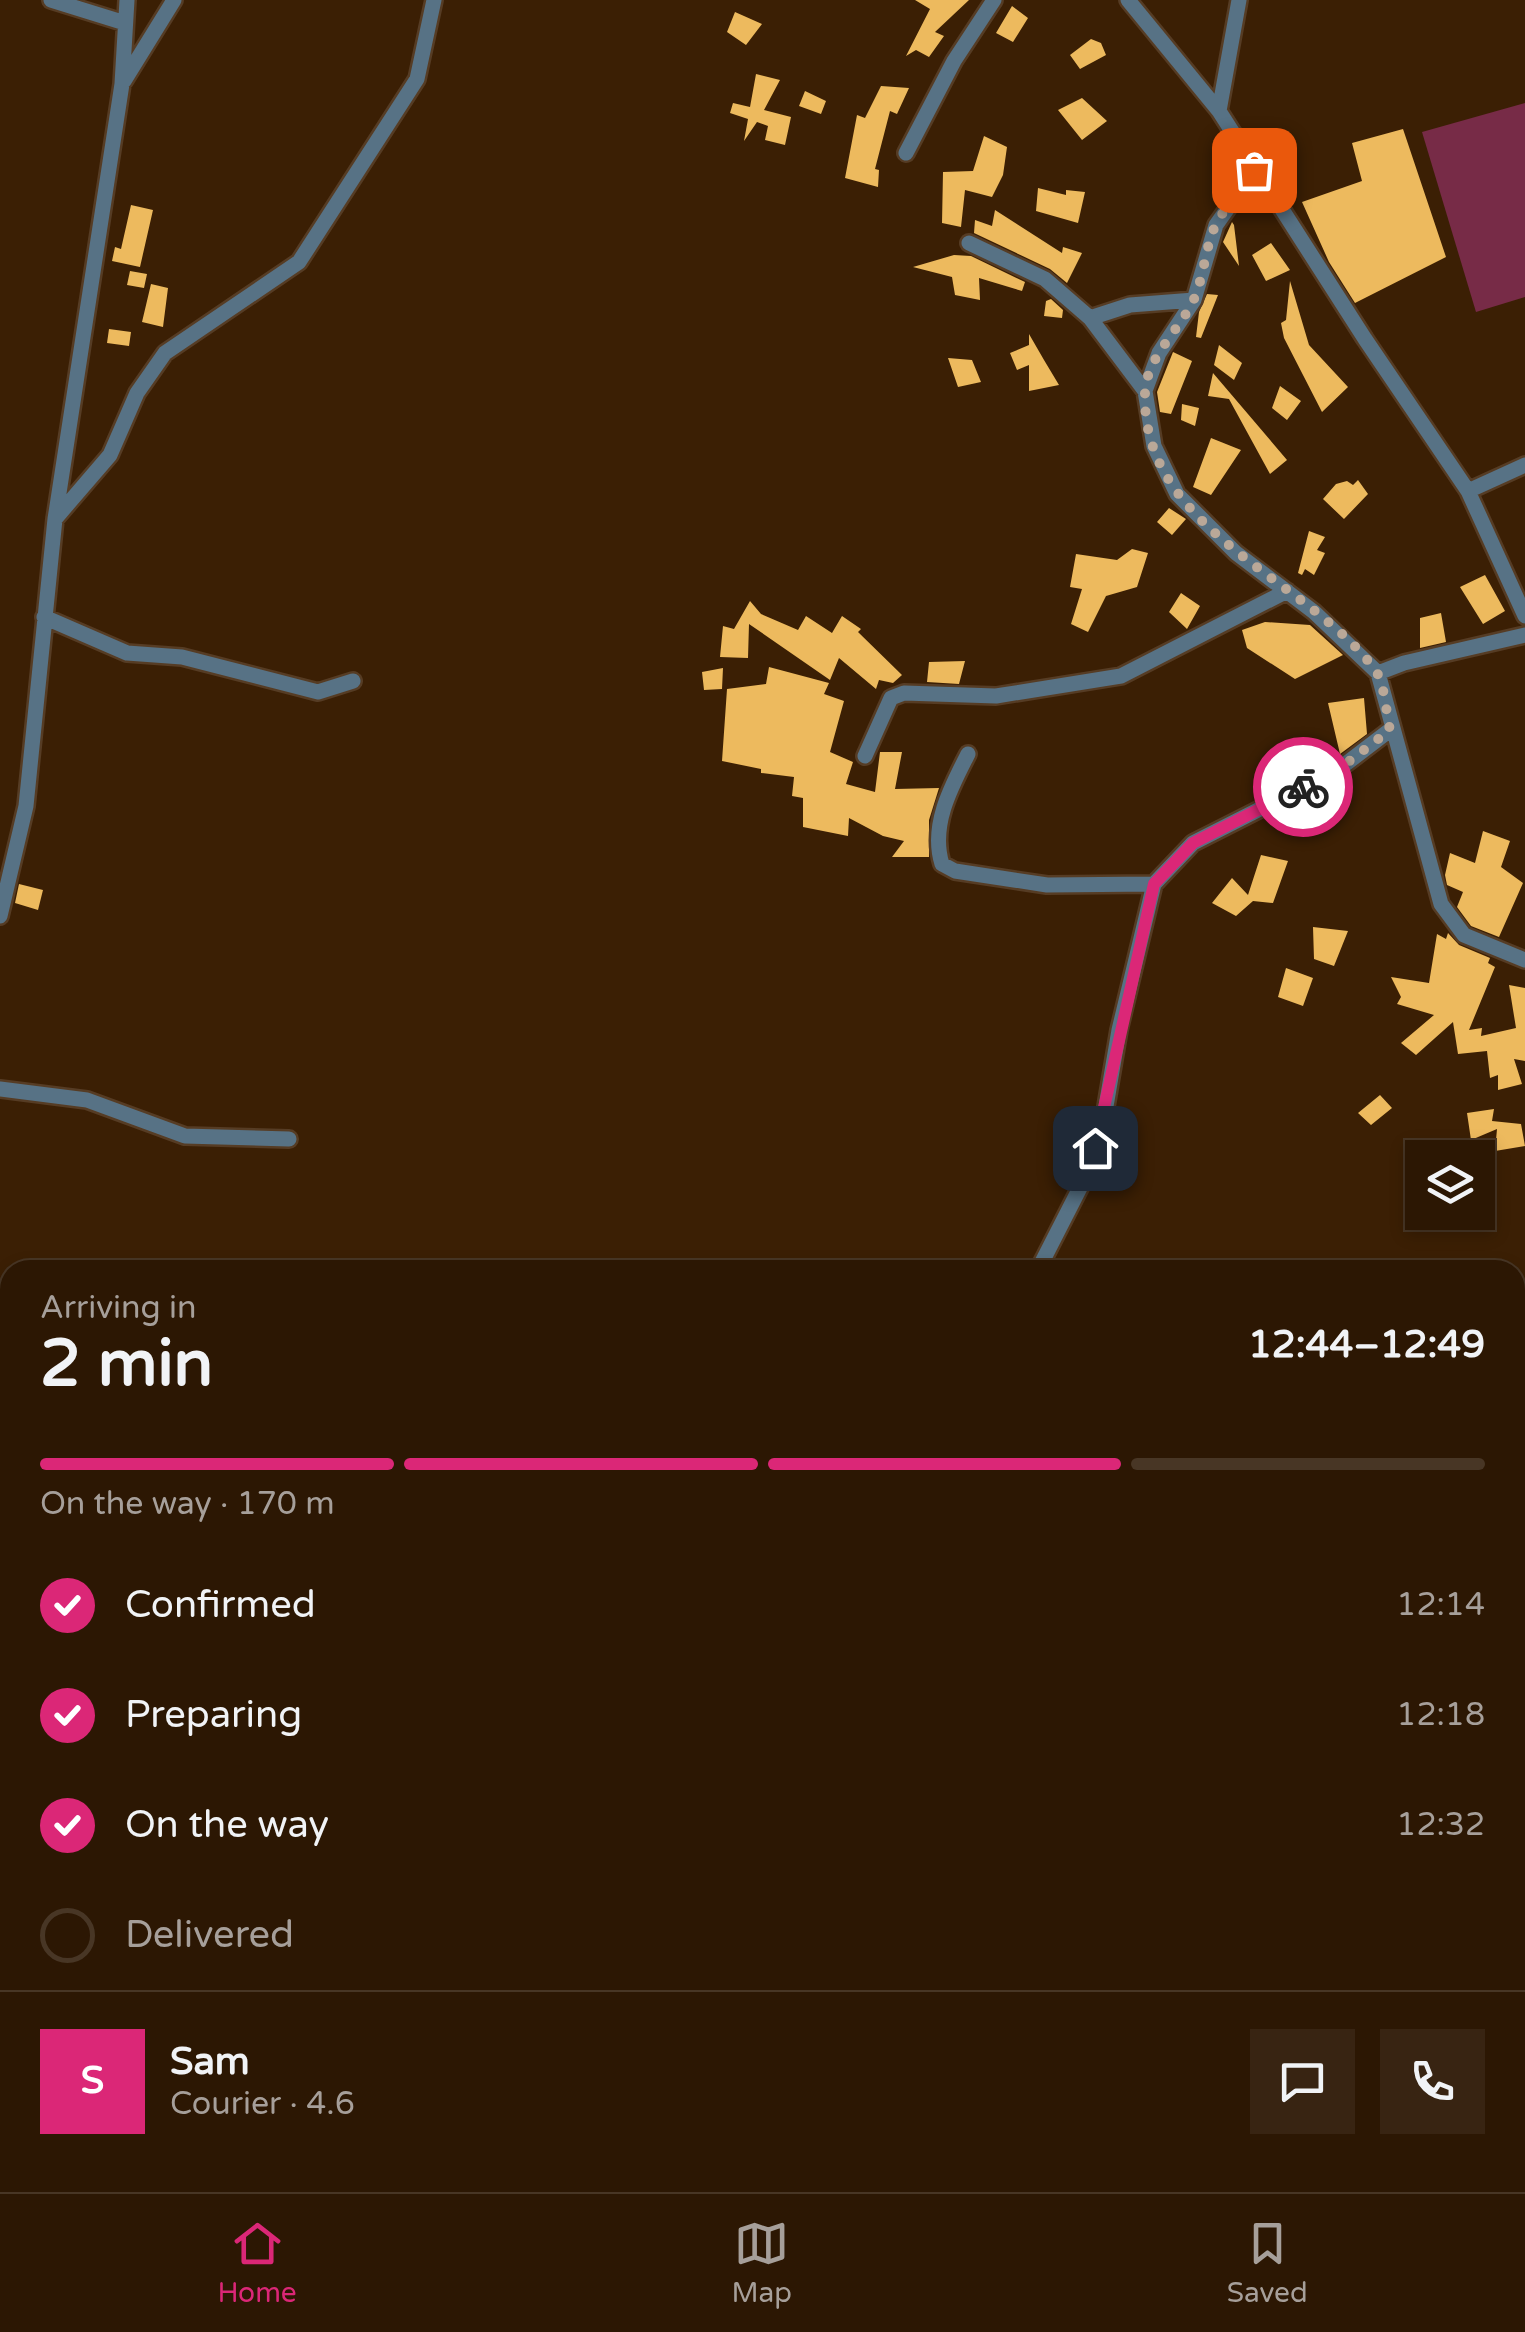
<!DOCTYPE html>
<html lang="en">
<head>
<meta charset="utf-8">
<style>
  body { margin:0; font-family:"Varela Round",sans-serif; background:#382412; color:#f1f3f6; height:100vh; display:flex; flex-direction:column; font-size:38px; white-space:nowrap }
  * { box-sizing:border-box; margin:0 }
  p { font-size:32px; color:#a69f9a }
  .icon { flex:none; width:55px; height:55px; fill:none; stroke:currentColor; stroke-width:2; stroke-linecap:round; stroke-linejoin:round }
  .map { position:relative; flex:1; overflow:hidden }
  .details { position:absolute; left:0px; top:1260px; width:1525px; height:932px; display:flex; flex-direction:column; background:#2c1703; border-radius:30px 30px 0 0; box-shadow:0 5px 15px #0003,0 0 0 2px #483625 }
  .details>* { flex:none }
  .tools { position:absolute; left:1405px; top:1140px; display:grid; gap:20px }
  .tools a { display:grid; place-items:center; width:90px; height:90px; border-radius:0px; background:#2c1703; box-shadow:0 5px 15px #0003,0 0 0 2px #483625; font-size:50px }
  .pin { position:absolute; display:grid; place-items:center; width:85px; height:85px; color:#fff; margin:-42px; border-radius:20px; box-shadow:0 5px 15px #0006 }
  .courier { position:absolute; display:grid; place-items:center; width:100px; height:100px; margin:-50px; border:8px solid #db2777; border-radius:50%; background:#fff; color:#222; box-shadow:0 2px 12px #0007 }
  .headline em { font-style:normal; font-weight:700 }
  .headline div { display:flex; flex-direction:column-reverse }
  .headline { display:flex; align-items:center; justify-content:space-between; height:170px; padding:0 40px }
  h1 { font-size:65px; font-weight:700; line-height:75px }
  .bar { display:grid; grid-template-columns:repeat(4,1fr); gap:15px 10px; align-content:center; height:120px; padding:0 40px }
  .bar i { height:12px; border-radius:8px; background:#483625 }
  .bar .selected { background:#db2777 }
  .bar p { grid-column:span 4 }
  .line { display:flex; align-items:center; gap:25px; padding:0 40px; border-top:2px solid #483625 }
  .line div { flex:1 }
  .round { display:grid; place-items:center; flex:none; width:105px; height:105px; border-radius:0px; background:#382412 }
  ol { padding:0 40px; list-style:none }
  li { display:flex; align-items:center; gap:30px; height:110px }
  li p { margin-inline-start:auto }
  li .icon { padding:10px; border-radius:50%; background:#db2777; color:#fff; stroke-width:4 }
  li:last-child { color:#a69f9a }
  li i { width:55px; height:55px; border:5px solid #483625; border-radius:50% }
  .dock { display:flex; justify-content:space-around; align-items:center; height:140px; border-top:2px solid #483625; background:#2c1703; font-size:28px; color:#a69f9a }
  .dock a { display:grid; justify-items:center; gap:5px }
  .dock .selected { color:#db2777 }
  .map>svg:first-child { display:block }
  .green { fill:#772b47 }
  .building { fill:#edba5e }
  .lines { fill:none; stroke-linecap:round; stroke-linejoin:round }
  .street-casing { stroke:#563c24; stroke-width:20 }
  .street { stroke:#577285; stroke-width:15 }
  .done { stroke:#baa898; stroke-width:10; stroke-dasharray:0 18 }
  .route { stroke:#db2777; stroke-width:12 }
</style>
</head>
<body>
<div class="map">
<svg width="1525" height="2192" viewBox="0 0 1525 2192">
  <rect width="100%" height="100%" fill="#3b1f04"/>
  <path class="green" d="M1525,103V297L1476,312L1422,132Z"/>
  <path class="building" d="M915,0H969L935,32L944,36L929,57L916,50L906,56L930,9Z
    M1012,6L1028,18L1013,42L996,33Z
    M735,12L762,24L746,45L727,32Z
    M1091,39L1101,43L1106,55L1080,69L1070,55Z
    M756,74L780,80L764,110L791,117L785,145L765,140L768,126L757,122L744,141L748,119L730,113L733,103L750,107Z
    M881,86L909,88L897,114L890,111L875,169L879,170L878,187L845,178L857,115L865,118Z
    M805,91L826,101L821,114L799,106Z
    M1082,98L1107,121L1082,140L1058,110Z
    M1403,129L1446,257L1355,303L1329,262L1302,202L1362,181L1352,143Z
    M984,136L1007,147L1003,175L992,197L965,190L961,227L942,223L943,172L973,171Z
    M1038,188L1066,195V190L1085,192L1078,223L1036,211Z
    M131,205L153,210L140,267L112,261L115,247L121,249Z
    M995,210L1062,253L1063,247L1082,253L1067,283L1050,269L974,233L975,220L992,226Z
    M1232,222L1234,225L1239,266L1223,242Z
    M1271,243L1290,270L1266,281L1252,255Z
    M954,255L971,256L1025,282L1022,291L979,278L980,300L955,295L952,277L913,267Z
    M130,271L147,274L144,288L127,285Z
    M1290,281L1309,345L1348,387L1322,412L1284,338L1281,323L1286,320Z
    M151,284L168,288L163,327L142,322Z
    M1207,294L1218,295L1201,338L1196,337L1199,312Z
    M1051,299L1063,310L1062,318L1044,316L1046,301Z
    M109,329L131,332L129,346L107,343Z
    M1029,334L1044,360L1059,385L1029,391V365L1017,370L1010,353L1029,345Z
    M1219,345L1242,363L1234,380L1214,365Z
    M1173,352L1192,361L1171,414L1160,412L1157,392Z
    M948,358L972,360L981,382L958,387Z
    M1213,373L1287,460L1270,474L1229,399L1208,396Z
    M1280,386L1301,401L1287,420L1272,408Z
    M1182,404L1199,408L1195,426L1181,420Z
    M1211,438L1241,450L1211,495L1193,487Z
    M1358,480L1368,494L1344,519L1323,499L1336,484L1347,481L1353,485Z
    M1169,508L1186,519L1172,535L1157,522Z
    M1309,531L1325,537L1317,550L1325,553L1314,575L1305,569L1302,575L1298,573Z
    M1132,549L1148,553L1137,587L1106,596L1088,632L1071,624L1082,589L1070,587L1076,554L1117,560Z
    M1485,575L1505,611L1483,624L1460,587Z
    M1181,593L1200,606L1187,629L1169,612Z
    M750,601L761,614L798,630L806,616L832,633L842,616L861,629L858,632L902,675L893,683L879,680L876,689L839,658L830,680L749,624L748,658L720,657L723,626L734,629Z
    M1441,613L1446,642L1420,648V618Z
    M1265,622L1310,625L1343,655L1295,679L1247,648L1242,630Z
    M965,661L959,684L927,682L929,662Z
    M769,667L829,683L824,694L844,701L830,752L853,762L846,784L875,792L880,752H902L895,789L939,788L929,820V857H892L904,841L883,836L849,818L848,836L803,827V798L792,796L794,777L761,773V769L722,761L727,689L766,684Z
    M723,668L722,689L704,690L702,672Z
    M1364,698L1367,734L1340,754L1328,703Z
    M1483,831L1510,841L1501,867L1523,883L1499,937L1471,926L1457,907L1463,892L1447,885L1445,875L1450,853L1475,863Z
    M1261,855L1288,861L1273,903L1253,901L1236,916L1212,903L1232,878L1248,895Z
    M19,884L43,890L38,910L15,903Z
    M1313,927L1348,931L1334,966L1314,959Z
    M1448,933L1459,945L1490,958L1488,963L1495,967L1469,1030L1482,1028L1481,1036L1516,1028L1509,985L1525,988V1061L1514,1059L1522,1084L1498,1090V1075L1490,1078L1487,1051L1458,1054L1453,1022L1416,1055L1401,1043L1434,1015L1397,1004L1401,997L1391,977L1429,983L1437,934L1446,939Z
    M1286,968L1313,978L1303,1006L1278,997Z
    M1380,1095L1392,1108L1371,1125L1358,1113Z
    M1494,1109L1492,1121L1521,1124L1525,1146L1495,1151L1497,1129L1471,1140L1467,1113Z"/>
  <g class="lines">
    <g class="street-casing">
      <path id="street" d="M51,0L125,23
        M1128,0L1219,111L1365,339L1468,491L1525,616
        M124,81L174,0
        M1219,111L1239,0
        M906,153L954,61L994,0
        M1255,170L1216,225L1194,300L1159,353L1145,391L1154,446L1177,494L1236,553L1314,612L1378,673L1404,663L1525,635
        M969,243L1045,279L1090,318L1145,391
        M1090,318L1130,305L1194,300
        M1468,491L1525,465
        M55,519L110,455L137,393L165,353L299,262L417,79L434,0
        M44,617L127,653L182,657L318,692L353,681
        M1378,673L1441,904L1464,935L1525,960
        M968,754C951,787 930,826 942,864L955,871L1047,885L1154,884
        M865,756L891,698L904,693L996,696L1121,676L1287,591
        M0,916L26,806L55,519L122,84L127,0
        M0,1089L87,1100L185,1136L289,1139
        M1038,1270L1085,1178L1104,1118L1119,1030L1154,884L1193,843L1339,769L1390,730
        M0,1447L10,1443
        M1515,1488L1525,1492
        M0,1713L10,1718
        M399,2182L418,2192
        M267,2192L269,2182
        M499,2192L500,2182
        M1120,2192L1122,2182"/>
    </g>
    <use href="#street" class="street"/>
  </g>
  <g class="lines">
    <path class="done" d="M1254,170C1242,188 1225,207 1215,226C1205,249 1204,276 1194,299C1180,330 1146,358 1145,393C1141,531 1308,578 1376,671C1385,685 1386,713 1390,730L1339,769L1303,787"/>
    <path class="route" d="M1095,1148L1154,884L1193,843L1303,787"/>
  </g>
</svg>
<div class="tools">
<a><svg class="icon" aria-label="layers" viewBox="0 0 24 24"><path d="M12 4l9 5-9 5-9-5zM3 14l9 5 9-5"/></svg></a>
</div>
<div class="pin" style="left:1254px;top:170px;background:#ea580c"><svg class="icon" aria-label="bag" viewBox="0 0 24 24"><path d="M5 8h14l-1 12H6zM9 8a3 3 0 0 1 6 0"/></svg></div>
<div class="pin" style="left:1095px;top:1148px;background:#1f2937"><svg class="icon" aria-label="home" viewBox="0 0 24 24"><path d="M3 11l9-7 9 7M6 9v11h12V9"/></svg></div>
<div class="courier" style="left:1303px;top:787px"><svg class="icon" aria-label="bike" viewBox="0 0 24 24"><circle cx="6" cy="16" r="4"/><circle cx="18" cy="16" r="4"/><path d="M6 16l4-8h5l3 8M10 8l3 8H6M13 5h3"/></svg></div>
<section class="details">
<div class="headline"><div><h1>2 min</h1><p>Arriving in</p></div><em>12:44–12:49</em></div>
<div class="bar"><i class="selected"></i><i class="selected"></i><i class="selected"></i><i></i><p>On the way · 170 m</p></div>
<ol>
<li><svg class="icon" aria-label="check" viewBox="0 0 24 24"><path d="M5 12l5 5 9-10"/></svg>Confirmed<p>12:14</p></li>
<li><svg class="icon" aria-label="check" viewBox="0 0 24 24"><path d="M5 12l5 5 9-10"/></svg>Preparing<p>12:18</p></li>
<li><svg class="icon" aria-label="check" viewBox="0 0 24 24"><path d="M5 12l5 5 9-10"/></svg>On the way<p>12:32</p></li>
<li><i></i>Delivered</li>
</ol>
<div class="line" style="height:180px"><b class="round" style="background:#db2777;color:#fff">S</b><div><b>Sam</b><p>Courier · 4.6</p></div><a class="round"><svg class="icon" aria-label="chat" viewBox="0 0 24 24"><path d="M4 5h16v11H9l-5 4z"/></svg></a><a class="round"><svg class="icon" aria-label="phone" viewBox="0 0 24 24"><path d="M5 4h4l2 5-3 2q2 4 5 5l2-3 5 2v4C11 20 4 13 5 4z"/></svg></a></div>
</section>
</div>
<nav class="dock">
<a class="selected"><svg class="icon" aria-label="home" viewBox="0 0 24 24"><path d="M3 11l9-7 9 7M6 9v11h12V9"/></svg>Home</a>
<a><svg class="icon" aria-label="map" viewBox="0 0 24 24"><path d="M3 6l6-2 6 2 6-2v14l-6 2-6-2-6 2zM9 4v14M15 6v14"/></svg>Map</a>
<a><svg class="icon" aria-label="saved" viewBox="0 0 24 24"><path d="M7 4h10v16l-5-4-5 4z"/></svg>Saved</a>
</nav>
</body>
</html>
